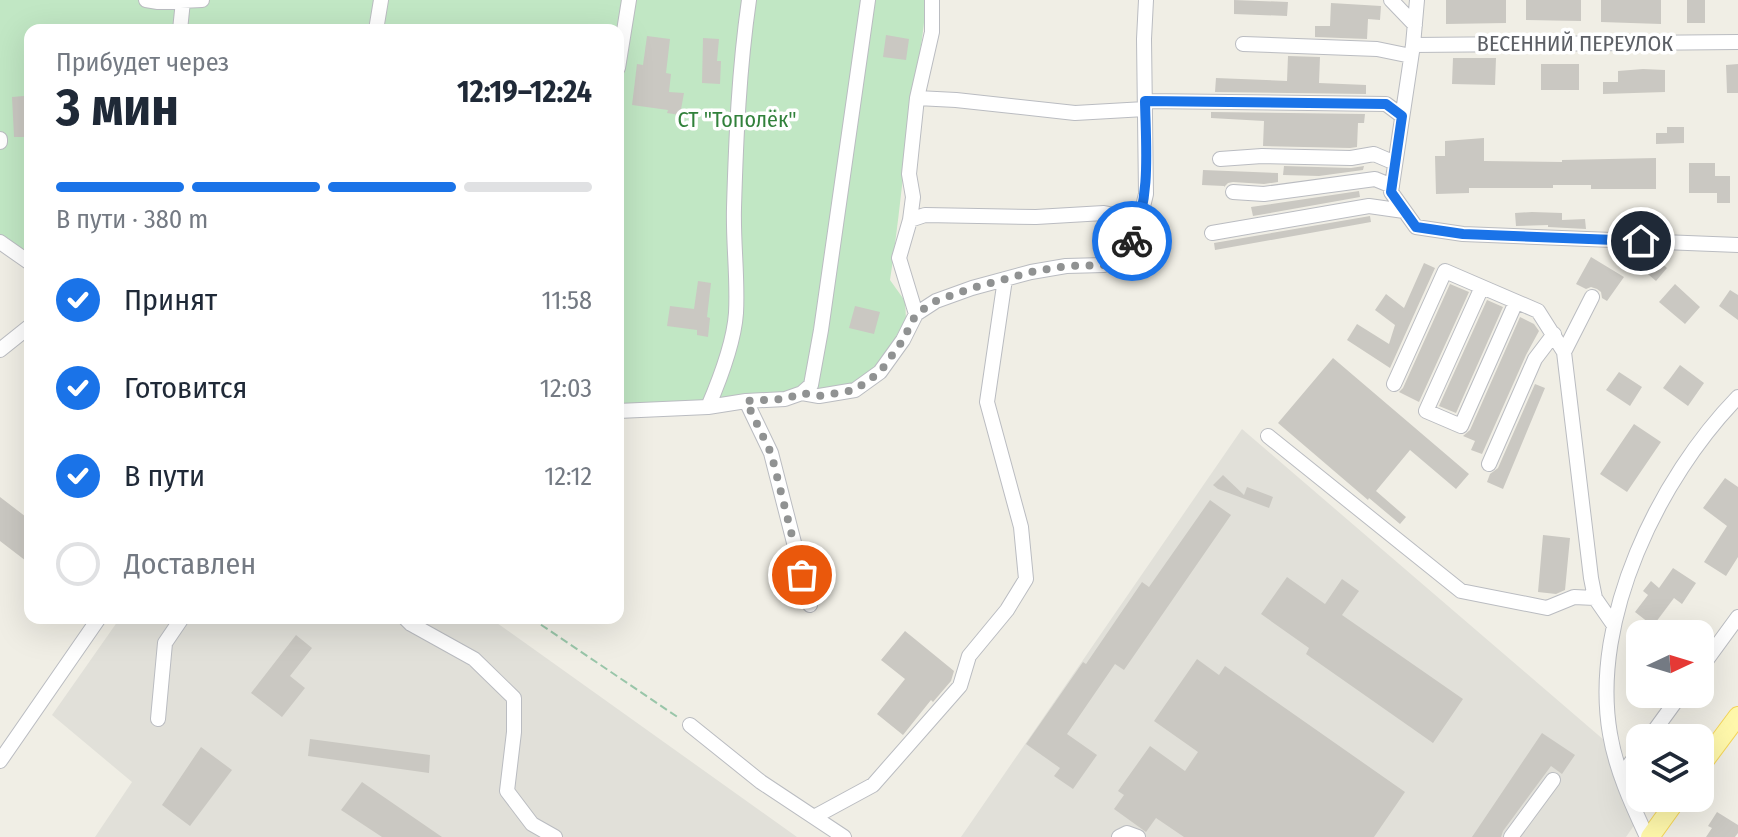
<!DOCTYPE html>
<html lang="ru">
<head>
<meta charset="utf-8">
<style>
  body { margin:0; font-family:"Fira Sans Condensed",sans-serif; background:#f2f2f3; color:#1f2937; height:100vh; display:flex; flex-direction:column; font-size:30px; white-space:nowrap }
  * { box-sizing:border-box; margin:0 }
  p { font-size:26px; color:#747a83 }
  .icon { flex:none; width:44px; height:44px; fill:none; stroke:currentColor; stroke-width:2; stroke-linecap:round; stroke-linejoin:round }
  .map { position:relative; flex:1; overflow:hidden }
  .panel { position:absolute; left:24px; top:24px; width:600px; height:600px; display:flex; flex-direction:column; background:#fff; border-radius:16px; box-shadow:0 8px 32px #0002 }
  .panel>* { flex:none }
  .needle { width:52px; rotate:86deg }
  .tools { position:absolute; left:1626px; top:620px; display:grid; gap:16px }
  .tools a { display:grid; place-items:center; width:88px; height:88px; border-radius:16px; background:#fff; box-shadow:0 8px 32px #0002; font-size:40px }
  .pin { position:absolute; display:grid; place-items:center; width:68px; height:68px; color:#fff; margin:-34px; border:4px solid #fff; border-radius:50%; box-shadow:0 2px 8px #0007 }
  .courier { position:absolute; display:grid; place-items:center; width:80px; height:80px; margin:-40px; border:6px solid #1a73e8; border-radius:50%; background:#fff; color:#222; box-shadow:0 2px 10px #0007 }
  .head em { font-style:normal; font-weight:700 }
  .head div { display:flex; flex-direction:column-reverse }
  .head { display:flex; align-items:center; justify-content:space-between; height:136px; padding:0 32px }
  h1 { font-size:52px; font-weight:700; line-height:60px }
  .bar { display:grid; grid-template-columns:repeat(4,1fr); gap:12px 8px; align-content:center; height:96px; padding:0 32px }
  .bar i { height:10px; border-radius:6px; background:#e0e1e3 }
  .bar .current { background:#1a73e8 }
  .bar p { grid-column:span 4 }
  ol { padding:0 32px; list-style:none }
  li { display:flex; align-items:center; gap:24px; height:88px }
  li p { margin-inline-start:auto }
  li .icon { padding:8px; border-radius:50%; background:#1a73e8; color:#fff; stroke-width:4 }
  li:last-child { color:#747a83 }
  li i { width:44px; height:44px; border:4px solid #e0e1e3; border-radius:50% }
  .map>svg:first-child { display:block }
  .industrial { fill:#e1e0d9 }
  .green { fill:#c1e7c4 }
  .building { fill:#cac8c2 }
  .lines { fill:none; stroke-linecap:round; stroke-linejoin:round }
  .minor-casing { stroke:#babcc1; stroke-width:16 }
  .major-casing { stroke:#f5d659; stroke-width:20 }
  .path { stroke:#99c6a9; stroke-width:2; stroke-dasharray:8 4; stroke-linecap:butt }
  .minor { stroke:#fff; stroke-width:14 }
  .major { stroke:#fff8ab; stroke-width:18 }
  .done { stroke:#909292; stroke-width:8; stroke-dasharray:0 14.4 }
  .route { stroke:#1a73e8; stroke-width:10 }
  .labels { text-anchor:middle; stroke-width:7; stroke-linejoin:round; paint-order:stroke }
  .street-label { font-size:22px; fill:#5d6066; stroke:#fff }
  .park-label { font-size:22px; fill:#31813b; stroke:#fff }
</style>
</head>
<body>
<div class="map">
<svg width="1738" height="837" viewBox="0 0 1738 837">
  <rect width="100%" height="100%" fill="#f0eee5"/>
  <path class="industrial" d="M1242,429L1640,771V798H1653L1626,837H961Z
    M120,618H490L797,837H95L132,782L52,715Z"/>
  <path class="green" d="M0,0H926C924,35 917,68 912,103C904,162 899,221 890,280L905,301L906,319L882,361L855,383L817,391L778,396L618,408V30H30V257L0,236Z"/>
  <path class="building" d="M1234,0L1288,2L1287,16L1234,14Z
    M1446,0H1506V23L1446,24Z
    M1526,0H1581V21L1526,20Z
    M1601,0H1661V24L1601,22Z
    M1687,0H1705V23H1687Z
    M1331,3L1381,6L1380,20L1368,19L1367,39L1315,37V26H1330Z
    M886,35L909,39L906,60L883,57Z
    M647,36L670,39L666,73L671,74L669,92L684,93L680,115L667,113L668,110L632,105L637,64L643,65Z
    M703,38L719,39L717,61H721L720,84L702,83Z
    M1288,56L1320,57L1319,83L1366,85V94L1215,92L1216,78L1287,81Z
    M1453,58H1496L1495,85L1452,84Z
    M1541,64H1579V90H1541Z
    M1738,64V93H1727L1726,65Z
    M1643,69L1665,70V92L1603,94V82H1618V71Z
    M24,96L25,137H14L12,97Z
    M1211,112L1365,114L1364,123H1358L1357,147L1350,148L1263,146L1264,121L1211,118Z
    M1667,127H1684V143L1656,144V133H1667Z
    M1484,138V161L1562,162V160L1656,158V189H1591V185H1553V188H1469V193L1436,194L1435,156H1445V141Z
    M1689,163H1715V176H1730V203H1717V193H1689Z
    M1284,166L1351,168L1364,166L1363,170L1319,176L1283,175Z
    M1203,170L1278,173V182L1264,184L1233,182L1228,183L1224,187V186L1202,185Z
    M1359,191L1360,197L1253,216L1251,207Z
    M1532,212L1562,213V220L1585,219L1586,229L1548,227V225L1516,226L1515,213Z
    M1370,216L1371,222L1215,250L1214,243Z
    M1654,256L1667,268L1656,281L1642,269Z
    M1591,257L1624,277L1607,301L1602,298L1601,292L1597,289L1591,287L1586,289L1576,284Z
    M1424,263L1435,268L1390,368L1347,340L1357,324L1389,344L1395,325L1375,310L1386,294L1404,308Z
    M698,281L711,283L707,317L710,318L708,337L697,335V330L667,326L670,306L694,309Z
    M1450,284L1469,292L1419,402L1399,392L1403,388Z
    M1675,284L1700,307L1685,324L1659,302Z
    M1730,290L1738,295V320L1719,306Z
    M1487,300L1503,307L1456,413L1439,406Z
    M855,306L880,312L874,334L849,328Z
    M1520,317L1534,324L1539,331L1526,355L1482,454L1471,450L1475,441L1463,436L1470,430Z
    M1333,358L1469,474L1456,489L1410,450L1376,491L1406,517L1400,524L1369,498L1368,500L1278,423Z
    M1680,365L1704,383L1688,406L1663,388Z
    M1619,372L1642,387L1630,406L1606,390Z
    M1535,384L1545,388L1503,489L1487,482L1490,474L1498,468Z
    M1634,424L1661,442L1627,492L1600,474Z
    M1223,475L1244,495L1247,487L1273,497L1269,508L1218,489L1213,485Z
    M1725,478L1738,487V557L1726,576L1704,562L1727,526L1703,508Z
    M0,497L30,520V564L0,541Z
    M1210,500L1231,515L1124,670L1115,664L1067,734L1097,755L1073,789L1054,776L1060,768L1026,744L1083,662L1086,664L1142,582L1149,587Z
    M1543,535L1570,538L1565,590L1556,594L1538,592Z
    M1673,568L1696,583L1682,604L1674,598L1653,626L1635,612L1648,595L1643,591L1651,581L1659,588Z
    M1287,577L1325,604L1342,579L1359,591L1342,615L1463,699L1433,743L1306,654L1309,648L1261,614Z
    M905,631L954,671L951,681L933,702L931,700L903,735L877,714L905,679L881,660Z
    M296,635L312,648L290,676L305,688L282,717L251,693Z
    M1197,659L1219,675L1225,666L1405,792L1374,837H1184L1156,818L1146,832L1114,809L1124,795L1118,791L1150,746L1185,771L1198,752L1154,721Z
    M1542,733L1575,755L1562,774L1551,766L1503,831L1501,837H1472Z
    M310,739L430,755L429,773L308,756Z
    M201,747L232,770L190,826L162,805Z
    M362,782L442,837H382L341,810Z
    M1717,812L1738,825V833L1735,837H1706L1712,828L1708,826Z"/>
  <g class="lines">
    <g class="minor-casing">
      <path id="minor" d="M146,0L158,2L202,0
        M1391,0L1415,25
        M1417,0L1413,45L1391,192L1416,227L1463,234L1738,245
        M180,30L183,1
        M376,30L381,0
        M1243,44L1377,49L1411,56
        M1413,45L1738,42
        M618,68L629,0
        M917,98L956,100L1075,113L1145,109
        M1145,101L1386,104L1402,116
        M0,139V142
        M1220,159L1262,156L1351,158L1374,154L1395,163
        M1233,192L1264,194L1375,179L1392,186
        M910,220L925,215L1036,217L1104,213L1140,220
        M1212,233L1369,206L1404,211
        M0,242L30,263
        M1482,287L1426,411L1461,426L1516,302
        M916,314L899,258L910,220L913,197L909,174L917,98L932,32V0
        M0,350L30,326
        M1564,352L1592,297
        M1394,384L1445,271L1538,311L1564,352L1591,578L1595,598L1613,624
        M802,393L811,385L821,330L868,0
        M746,401L771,453L810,605
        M708,407C720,379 734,342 736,313C738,278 733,243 734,208C736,138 739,69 749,0
        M618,411L708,407L746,401L785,399L802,393L819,396L855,390L880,372L903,340L916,314L936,301L972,288L1031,272L1066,266L1104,265L1127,253L1138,227L1146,194L1144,39L1146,0
        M1268,436L1461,591L1547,608L1574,597L1595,598
        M1489,464L1535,359L1554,334
        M405,618L411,624L474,659L514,698V732L507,791L532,824L555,837
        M1700,669L1738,617
        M158,719L165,643L182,618
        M690,725L761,782L844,837
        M1649,738L1681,694
        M0,761L99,618
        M1622,775L1640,750
        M814,817L873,785L960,686L969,656L1007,610L1026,579L1021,527L987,402L1005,279
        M1119,837L1127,833L1138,837
        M1511,837L1553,780
        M1647,837C1632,805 1616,770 1610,734C1590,619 1659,478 1738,397"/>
    </g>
    <g class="major-casing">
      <path id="major" d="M1700,767L1738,716
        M1650,837L1678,798"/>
    </g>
    <path class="path" d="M531,618L679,718"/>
    <use href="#minor" class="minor"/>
    <use href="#major" class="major"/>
  </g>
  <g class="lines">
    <path class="done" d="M802,575L771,453L746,401L785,399L802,393L819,396L855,390L880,372L903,340L916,314L936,301L972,288L1031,272L1066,266L1104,265L1127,253L1132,241"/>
    <path class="route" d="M1132,241C1151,197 1146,148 1145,101L1386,104L1402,116L1391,192L1416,227L1463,234L1641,241"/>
  </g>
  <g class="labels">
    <g class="street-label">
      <text x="1575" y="51">ВЕСЕННИЙ ПЕРЕУЛОК</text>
    </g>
    <g class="park-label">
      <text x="737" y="127">СТ "Тополёк"</text>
    </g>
  </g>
</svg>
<div class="tools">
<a><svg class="needle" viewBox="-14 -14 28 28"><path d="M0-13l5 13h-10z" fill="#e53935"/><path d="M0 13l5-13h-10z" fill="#747a83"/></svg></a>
<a><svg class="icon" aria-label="layers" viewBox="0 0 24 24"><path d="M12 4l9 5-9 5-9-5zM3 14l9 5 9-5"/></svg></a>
</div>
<div class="pin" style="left:802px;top:575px;background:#ea580c"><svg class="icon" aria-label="bag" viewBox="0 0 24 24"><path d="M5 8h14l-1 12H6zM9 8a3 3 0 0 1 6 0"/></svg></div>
<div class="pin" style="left:1641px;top:241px;background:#1f2937"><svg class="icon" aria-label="home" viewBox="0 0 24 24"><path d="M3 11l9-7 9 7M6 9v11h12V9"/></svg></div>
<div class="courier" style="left:1132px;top:241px"><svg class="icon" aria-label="bike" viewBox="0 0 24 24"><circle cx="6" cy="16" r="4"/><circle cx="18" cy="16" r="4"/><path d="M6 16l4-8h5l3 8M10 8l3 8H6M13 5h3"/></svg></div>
<section class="panel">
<div class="head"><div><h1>3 мин</h1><p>Прибудет через</p></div><em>12:19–12:24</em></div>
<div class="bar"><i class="current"></i><i class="current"></i><i class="current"></i><i></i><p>В пути · 380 m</p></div>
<ol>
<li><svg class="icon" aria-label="check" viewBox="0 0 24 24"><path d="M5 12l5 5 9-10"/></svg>Принят<p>11:58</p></li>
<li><svg class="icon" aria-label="check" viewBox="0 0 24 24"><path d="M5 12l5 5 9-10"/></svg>Готовится<p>12:03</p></li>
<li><svg class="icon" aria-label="check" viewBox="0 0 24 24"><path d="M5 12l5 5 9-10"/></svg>В пути<p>12:12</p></li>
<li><i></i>Доставлен</li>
</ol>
</section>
</div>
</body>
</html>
